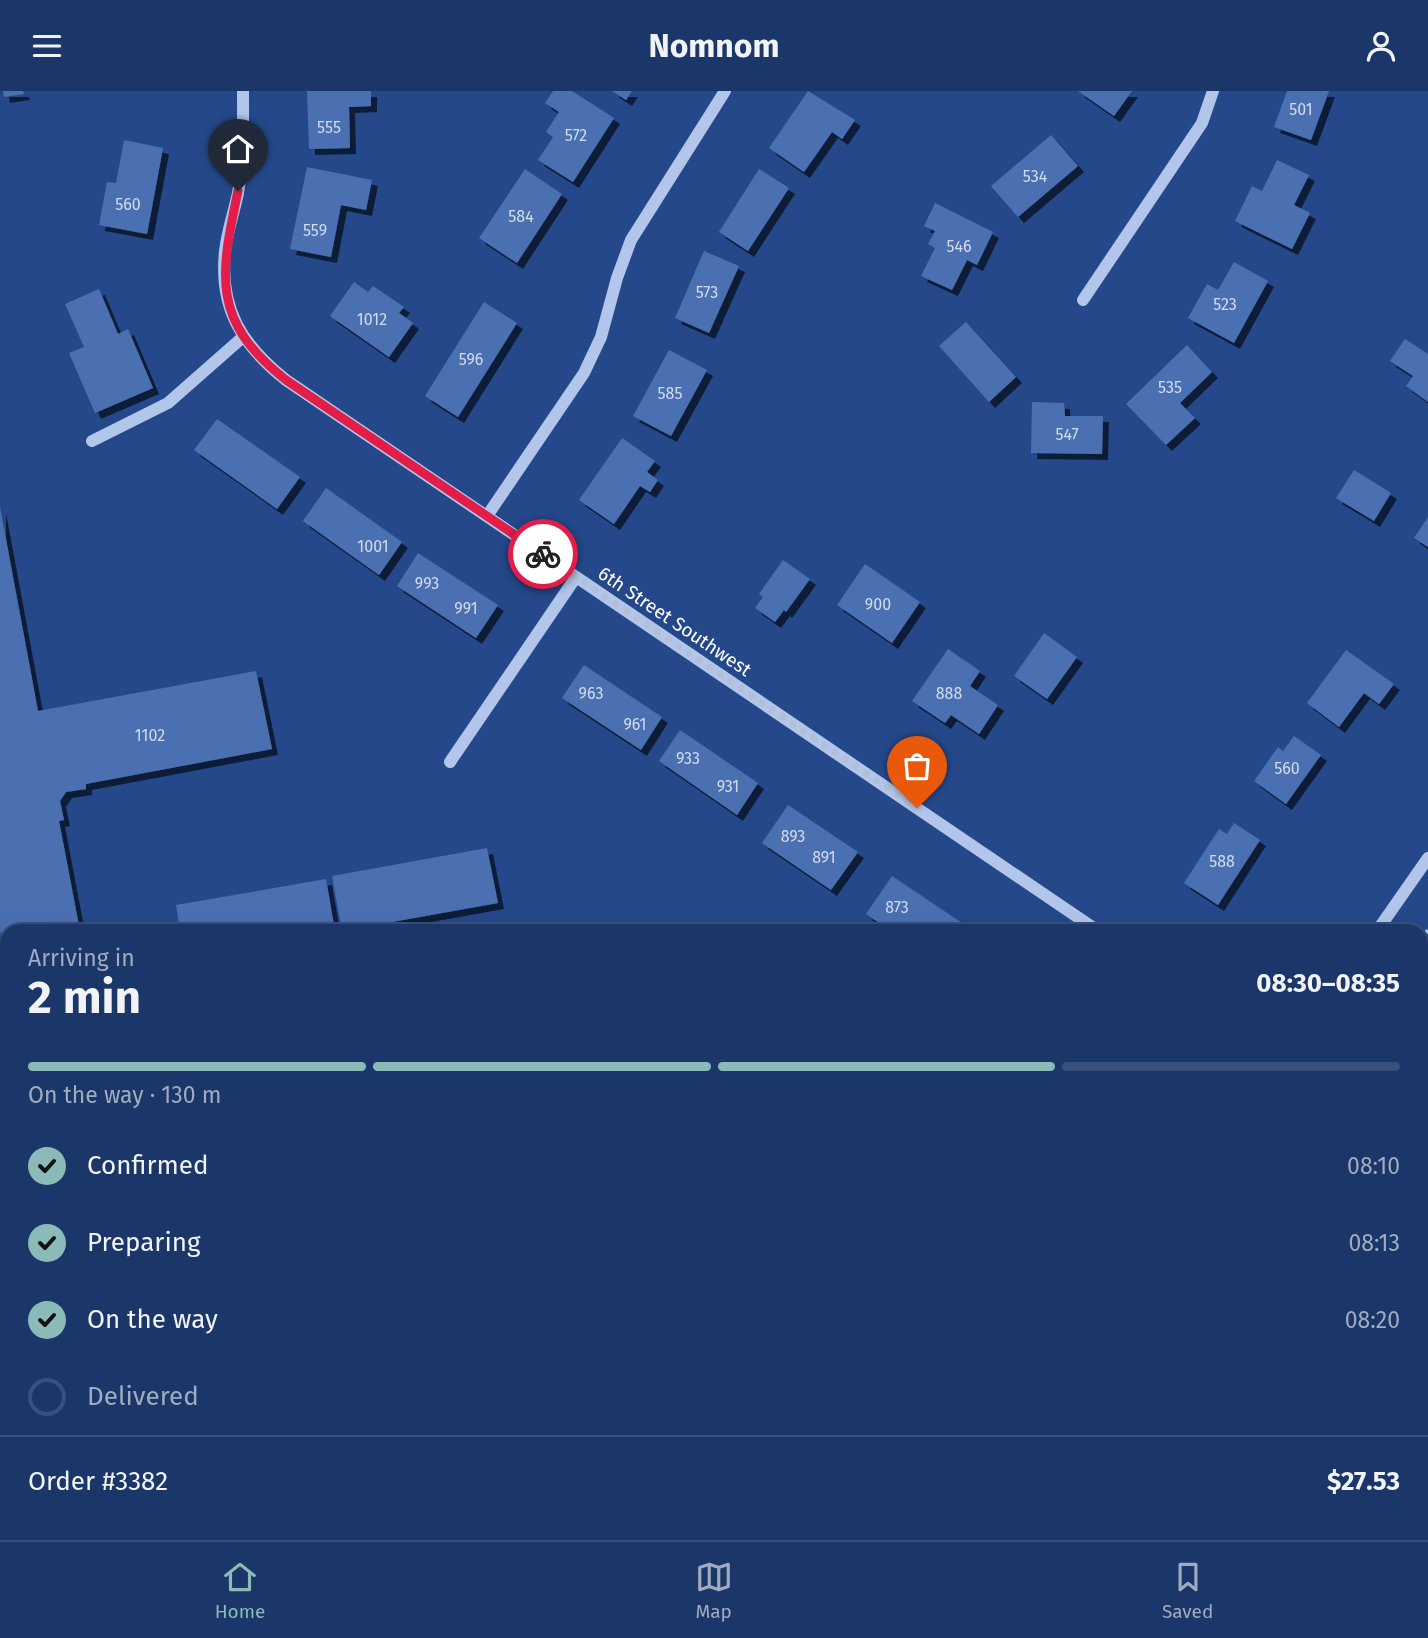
<!DOCTYPE html>
<html lang="en">
<head>
<meta charset="utf-8">
<style>
  body { margin:0; font-family:"Fira Sans",sans-serif; background:#284171; color:#f1f3f6; height:100vh; display:flex; flex-direction:column; font-size:26px; white-space:nowrap }
  * { box-sizing:border-box; margin:0 }
  p { font-size:23px; color:#a0abc0 }
  .icon { flex:none; width:38px; height:38px; fill:none; stroke:currentColor; stroke-width:2; stroke-linecap:round; stroke-linejoin:round }
  .map { position:relative; flex:1; overflow:hidden }
  .sheet { position:absolute; left:0px; top:833px; width:1428px; height:616px; display:flex; flex-direction:column; background:#1b3668; border-radius:21px 21px 0 0; box-shadow:0 7px 28px #0002,0 0 0 2px #39507c }
  .sheet>* { flex:none }
  .pin { position:absolute; display:grid; place-items:center; width:60px; height:60px; color:#fff; margin:-72px -30px; border-radius:50% 50% 50% 0; rotate:-45deg; box-shadow:0 0 7px #0007 }
  .pin .icon { rotate:45deg }
  .courier { position:absolute; display:grid; place-items:center; width:70px; height:70px; margin:-35px; border:5px solid #e11d48; border-radius:50%; background:#fff; color:#222; box-shadow:0 2px 9px #0007 }
  .headline em { font-style:normal; font-weight:700 }
  .headline div { display:flex; flex-direction:column-reverse }
  .headline { display:flex; align-items:center; justify-content:space-between; height:119px; padding:0 28px }
  h1 { font-size:46px; font-weight:700; line-height:52px }
  .bar { display:grid; grid-template-columns:repeat(4,1fr); gap:10px 7px; align-content:center; height:84px; padding:0 28px }
  .bar i { height:9px; border-radius:5px; background:#39507c }
  .bar .selected { background:#8bbbb9 }
  .bar p { grid-column:span 4 }
  .line { display:flex; align-items:center; gap:18px; padding:0 28px; border-top:2px solid #39507c }
  .line div { flex:1 }
  ol { padding:0 28px; list-style:none }
  li { display:flex; align-items:center; gap:21px; height:77px }
  li p { margin-inline-start:auto }
  li .icon { padding:7px; border-radius:50%; background:#8bbbb9; color:#111; stroke-width:4 }
  li:last-child { color:#a0abc0 }
  li i { width:38px; height:38px; border:4px solid #39507c; border-radius:50% }
  header { display:flex; justify-content:space-between; align-items:center; height:91px; padding:0 28px; background:#1b3668; font-size:32px; font-weight:700 }
  .menu { display:flex; justify-content:space-around; align-items:center; height:98px; border-top:2px solid #39507c; background:#1b3668; font-size:19px; color:#a0abc0 }
  .menu a { display:grid; justify-items:center; gap:4px }
  .menu .selected { color:#8bbbb9 }
  .map>svg:first-child { display:block }
  .building { fill:#4c70b2; filter:url(#shadow) }
  .lines { fill:none; stroke-linecap:round; stroke-linejoin:round }
  .path { stroke:#b1c6ea; stroke-width:4.5; stroke-dasharray:3.5 5; stroke-linecap:butt }
  .minor { stroke:#b1c6ea; stroke-width:12 }
  .done { stroke:#b2bfd6; stroke-width:7; stroke-dasharray:0 12.6 }
  .route { stroke:#e11d48; stroke-width:9 }
  .labels { text-anchor:middle; stroke-width:5; stroke-linejoin:round; paint-order:stroke }
  .number-label { font-size:16px; fill:#d2dbec }
  .street-label { font-size:19px; fill:#fff; stroke:#24488a }
</style>
</head>
<body>
<header><svg class="icon" aria-label="menu" viewBox="0 0 24 24"><path d="M4 6h16M4 12h16M4 18h16"/></svg>Nomnom<svg class="icon" aria-label="person" viewBox="0 0 24 24"><circle cx="12" cy="8" r="4"/><path d="M4 21q1-7 8-7t8 7"/></svg></header>
<div class="map">
<svg width="1428" height="1449" viewBox="0 0 1428 1449">
  <defs>
    <filter id="shadow"><feDropShadow dx="6" dy="6" stdDeviation="0" flood-color="#0009"/></filter>
  </defs>
  <rect width="100%" height="100%" fill="#24488a"/>
  <path class="building" d="M3,0H23L24,3L4,6Z
    M307,0H371V15L349,16L350,57L309,58Z
    M553,0H572L614,27L573,91L538,69L553,46L546,41L559,21L545,12Z
    M612,0H632L626,9Z
    M808,0L855,29L842,48L832,41L804,81L769,57Z
    M1078,0H1132L1114,25Z
    M1287,0H1329L1311,49L1274,36Z
    M1051,44L1078,75L1018,126L991,95Z
    M124,49L163,57L147,143L99,134L107,91L116,92Z
    M1277,69L1309,84L1294,114L1310,122L1292,158L1235,130L1252,95L1262,100Z
    M307,76L372,89L366,119L341,114L331,166L290,158Z
    M525,78L562,103L517,172L479,147Z
    M759,78L789,97L748,160L719,141Z
    M935,112L993,141L977,174L967,169L952,199L921,185L935,157L928,153L935,140L924,135Z
    M704,160L739,175L709,242L675,227Z
    M1234,171L1268,190L1234,252L1188,227L1207,193L1218,199Z
    M354,191L368,201L373,195L404,216L399,222L413,232L389,266L330,225Z
    M99,198L118,243L128,238L153,297L95,322L69,262L84,256L65,213Z
    M484,211L517,232L458,326L425,305Z
    M966,231L1016,286L989,311L939,255Z
    M1405,248L1428,263V311L1406,295L1413,285L1390,270Z
    M1187,254L1212,281L1180,312L1195,327L1166,354L1126,313Z
    M669,259L707,279L671,345L633,325Z
    M1032,311L1064,312L1065,325H1103L1102,363L1031,362Z
    M217,328L300,386L277,418L194,359Z
    M622,347L655,370L647,381L658,389L650,401L640,395L614,433L579,409Z
    M1354,379L1391,402L1374,430L1336,407Z
    M326,397L402,451L379,484L303,430Z
    M0,416L38,620L256,580L272,658L86,693V698L66,701L60,710L64,729L59,730L80,840H7L6,868L0,839Z
    M1428,426V456L1414,447Z
    M418,462L498,514L476,547L397,495Z
    M783,469L810,488L786,521L784,519L775,531L755,517L763,506L759,503Z
    M865,473L920,511L892,552L837,514Z
    M1044,542L1077,566L1047,608L1014,585Z
    M948,558L980,580L970,595L998,614L979,643L951,624L945,632L912,610Z
    M1346,559L1394,593L1379,613L1364,602L1339,636L1307,612Z
    M584,574L662,626L641,659L562,607Z
    M680,639L758,692L737,724L659,670Z
    M1294,645L1321,664L1286,713L1254,690L1278,656L1283,660Z
    M788,714L858,761L831,799L762,752Z
    M1234,732L1260,749L1218,814L1184,792L1219,738L1227,743Z
    M487,757L498,812L342,840L332,785Z
    M892,785L962,832L956,840H891L866,823Z
    M326,788L335,840H180L176,814Z
    M7,1233V1315L0,1316V1235Z
    M1421,1300L1428,1305V1362L1421,1357Z
    M7,1412V1442H21L23,1449H0V1413Z
    M121,1442H201L203,1449H122Z
    M301,1442H355L356,1449H302Z
    M665,1442H733L728,1449H661Z"/>
  <g class="lines">
    <path class="path" d="M1421,849L1428,839
      M1027,1449L1031,1442"/>
    <path class="minor" d="M243,0C243,34 244,68 238,102C234,121 227,141 225,160C219,218 242,254 286,289L1098,840
      M1083,209L1202,32L1213,0
      M92,350L168,312L243,246
      M487,425L584,282L601,246L617,187L631,149L725,0
      M450,671L576,486
      M1377,840L1428,767
      M1421,1231L1428,1238
      M1170,1442L1181,1449
      M932,1449L937,1442
      M994,1449L998,1442"/>
  </g>
  <g class="lines">
    <path class="done" d="M543,463L917,717"/>
    <path class="route" d="M238,100C220,185 211,230 286,289L543,463"/>
  </g>
  <g class="labels">
    <g class="number-label">
      <text x="1301" y="24">501</text>
      <text x="329" y="42">555</text>
      <text x="576" y="50">572</text>
      <text x="1035" y="91">534</text>
      <text x="128" y="119">560</text>
      <text x="521" y="131">584</text>
      <text x="315" y="145">559</text>
      <text x="959" y="161">546</text>
      <text x="707" y="207">573</text>
      <text x="1225" y="219">523</text>
      <text x="372" y="234">1012</text>
      <text x="471" y="274">596</text>
      <text x="1170" y="302">535</text>
      <text x="670" y="308">585</text>
      <text x="1067" y="349">547</text>
      <text x="373" y="461">1001</text>
      <text x="427" y="498">993</text>
      <text x="878" y="519">900</text>
      <text x="466" y="523">991</text>
      <text x="591" y="608">963</text>
      <text x="949" y="608">888</text>
      <text x="635" y="639">961</text>
      <text x="150" y="650">1102</text>
      <text x="688" y="673">933</text>
      <text x="1287" y="683">560</text>
      <text x="728" y="701">931</text>
      <text x="793" y="751">893</text>
      <text x="824" y="772">891</text>
      <text x="1222" y="776">588</text>
      <text x="897" y="822">873</text>
    </g>
    <g class="street-label">
      <text transform="translate(675 530) rotate(34)" y="7">6th Street Southwest</text>
    </g>
  </g>
</svg>
<div class="pin" style="left:917px;top:717px;background:#ea580c"><svg class="icon" aria-label="bag" viewBox="0 0 24 24"><path d="M5 8h14l-1 12H6zM9 8a3 3 0 0 1 6 0"/></svg></div>
<div class="pin" style="left:238px;top:100px;background:#1f2937"><svg class="icon" aria-label="home" viewBox="0 0 24 24"><path d="M3 11l9-7 9 7M6 9v11h12V9"/></svg></div>
<div class="courier" style="left:543px;top:463px"><svg class="icon" aria-label="bike" viewBox="0 0 24 24"><circle cx="6" cy="16" r="4"/><circle cx="18" cy="16" r="4"/><path d="M6 16l4-8h5l3 8M10 8l3 8H6M13 5h3"/></svg></div>
<section class="sheet">
<div class="headline"><div><h1>2 min</h1><p>Arriving in</p></div><em>08:30–08:35</em></div>
<div class="bar"><i class="selected"></i><i class="selected"></i><i class="selected"></i><i></i><p>On the way · 130 m</p></div>
<ol>
<li><svg class="icon" aria-label="check" viewBox="0 0 24 24"><path d="M5 12l5 5 9-10"/></svg>Confirmed<p>08:10</p></li>
<li><svg class="icon" aria-label="check" viewBox="0 0 24 24"><path d="M5 12l5 5 9-10"/></svg>Preparing<p>08:13</p></li>
<li><svg class="icon" aria-label="check" viewBox="0 0 24 24"><path d="M5 12l5 5 9-10"/></svg>On the way<p>08:20</p></li>
<li><i></i>Delivered</li>
</ol>
<div class="line" style="height:91px"><div>Order #3382</div><b>$27.53</b></div>
</section>
</div>
<nav class="menu">
<a class="selected"><svg class="icon" aria-label="home" viewBox="0 0 24 24"><path d="M3 11l9-7 9 7M6 9v11h12V9"/></svg>Home</a>
<a><svg class="icon" aria-label="map" viewBox="0 0 24 24"><path d="M3 6l6-2 6 2 6-2v14l-6 2-6-2-6 2zM9 4v14M15 6v14"/></svg>Map</a>
<a><svg class="icon" aria-label="saved" viewBox="0 0 24 24"><path d="M7 4h10v16l-5-4-5 4z"/></svg>Saved</a>
</nav>
</body>
</html>
